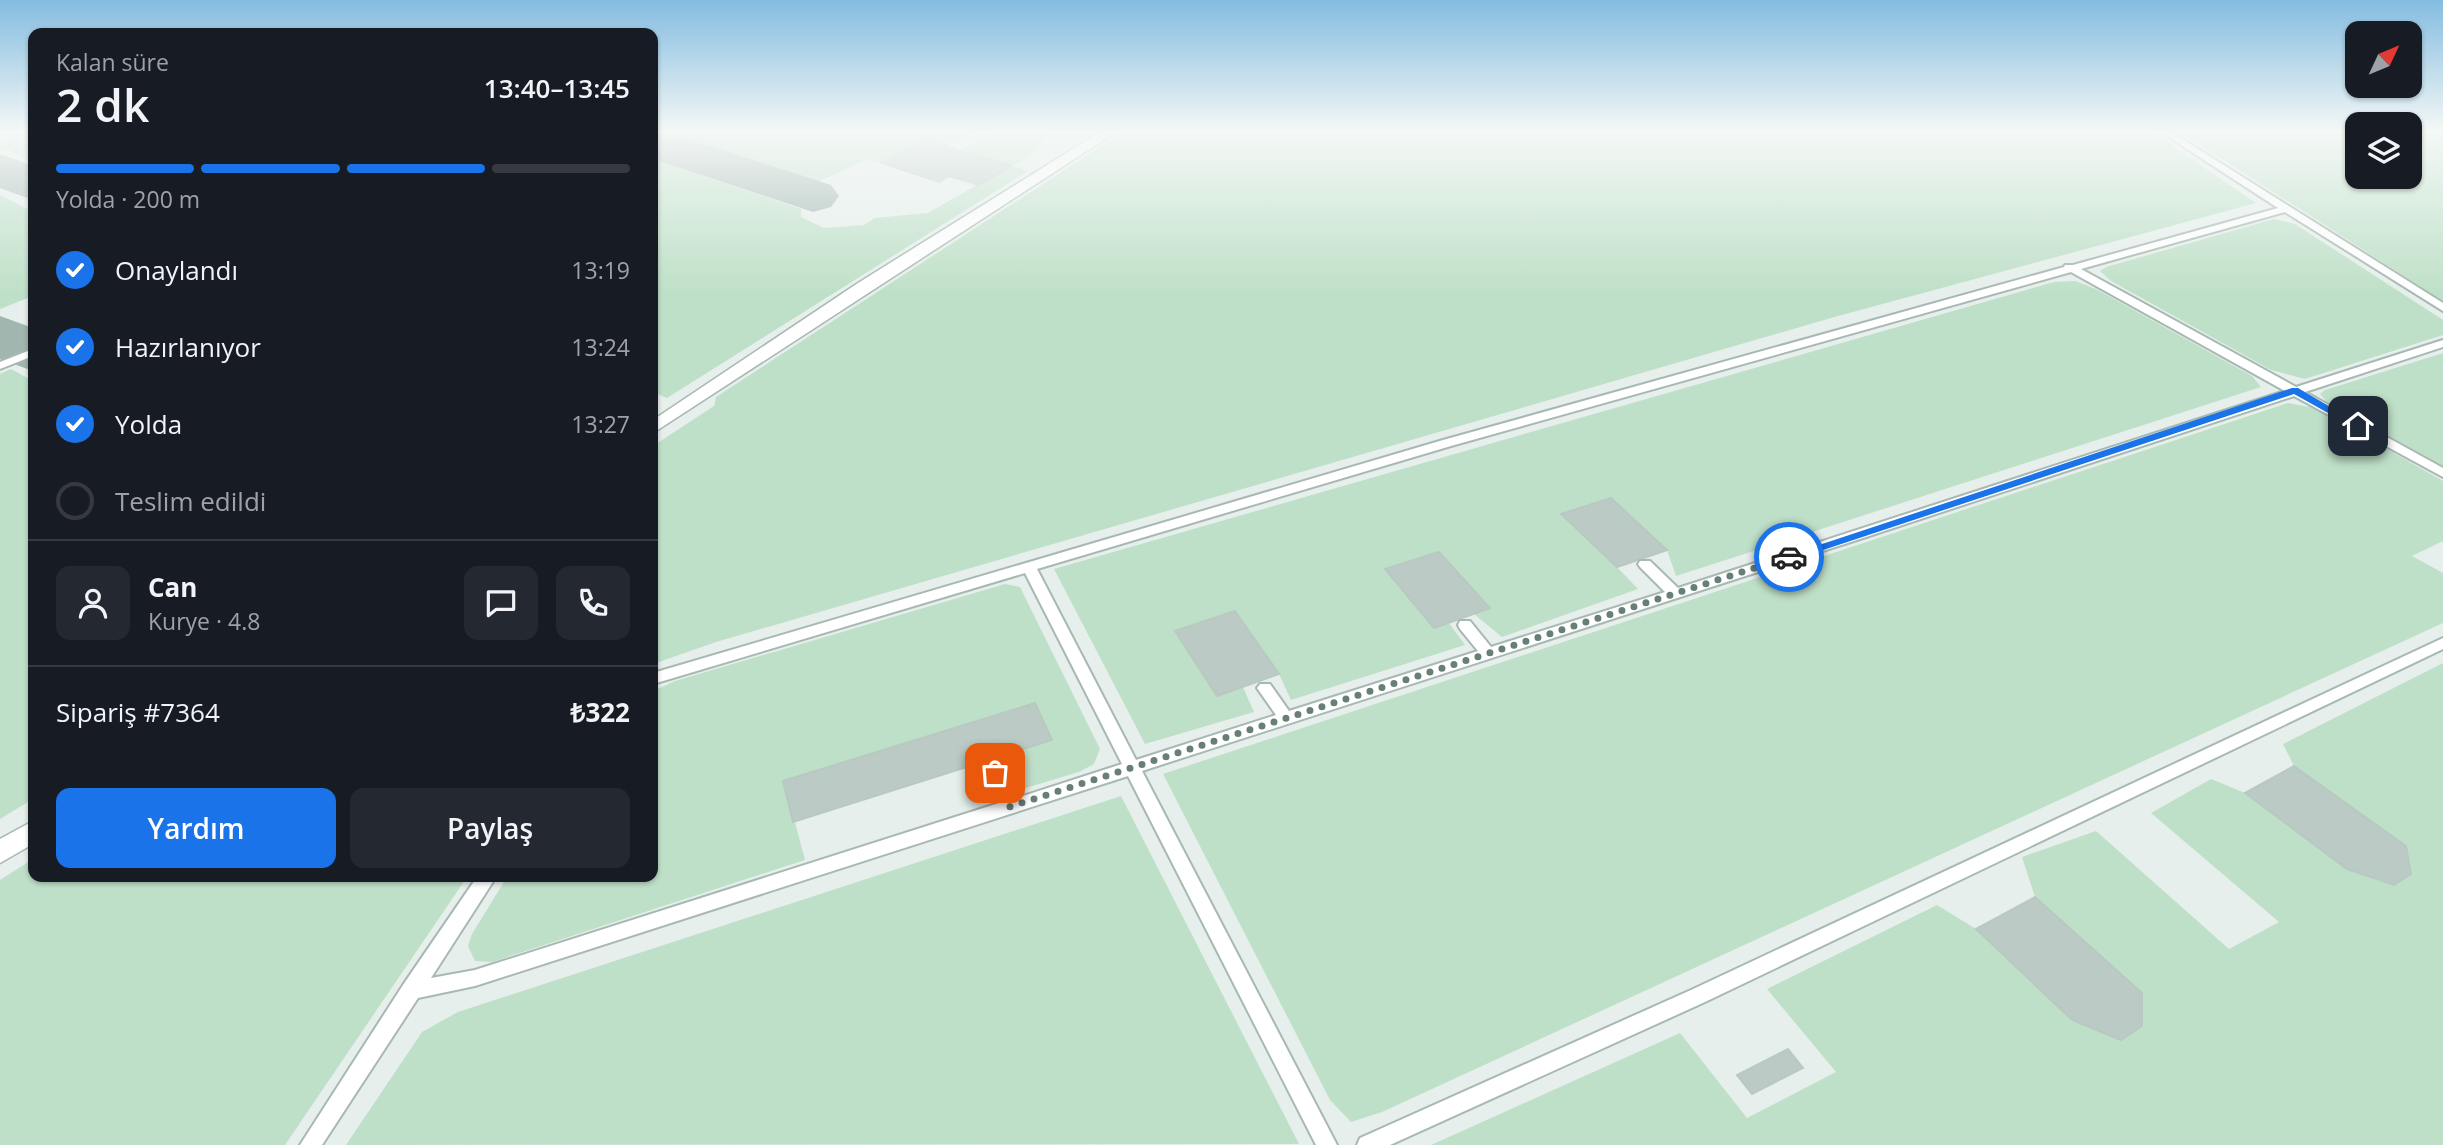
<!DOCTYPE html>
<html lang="tr">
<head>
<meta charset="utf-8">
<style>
  body { margin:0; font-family:"Open Sans",sans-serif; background:#242831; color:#f1f3f6; height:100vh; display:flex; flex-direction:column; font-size:26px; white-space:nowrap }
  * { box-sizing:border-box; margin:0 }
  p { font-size:23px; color:#9ea1a6 }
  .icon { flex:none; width:38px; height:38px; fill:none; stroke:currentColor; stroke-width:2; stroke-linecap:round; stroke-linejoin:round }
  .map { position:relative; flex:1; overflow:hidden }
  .details { position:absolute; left:28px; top:28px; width:630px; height:854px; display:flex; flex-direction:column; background:#171b24; border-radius:14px; box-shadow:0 2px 5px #0004 }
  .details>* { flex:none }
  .needle { width:46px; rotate:46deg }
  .tools { position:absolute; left:2345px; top:21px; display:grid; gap:14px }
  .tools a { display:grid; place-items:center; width:77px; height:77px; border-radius:14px; background:#171b24; box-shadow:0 2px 5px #0004; font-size:35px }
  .pin { position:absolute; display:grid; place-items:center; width:60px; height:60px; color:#fff; margin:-30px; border-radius:14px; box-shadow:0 4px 10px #0006 }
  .courier { position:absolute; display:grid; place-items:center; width:70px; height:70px; margin:-35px; border:5px solid #1a73e8; border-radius:50%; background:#fff; color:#222; box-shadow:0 2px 9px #0007 }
  .overview em { font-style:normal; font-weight:600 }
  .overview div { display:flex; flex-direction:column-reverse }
  .overview { display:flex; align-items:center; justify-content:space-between; height:119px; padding:0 28px }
  h1 { font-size:46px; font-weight:600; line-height:52px }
  .bar { display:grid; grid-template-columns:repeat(4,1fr); gap:10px 7px; align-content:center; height:84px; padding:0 28px }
  .bar i { height:9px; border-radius:5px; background:#363941 }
  .bar .selected { background:#1a73e8 }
  .bar p { grid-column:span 4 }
  .line { display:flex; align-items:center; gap:18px; padding:0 28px; border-top:2px solid #363941 }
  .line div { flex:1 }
  .round { display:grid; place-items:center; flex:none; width:74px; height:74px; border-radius:14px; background:#242831 }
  ol { padding:0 28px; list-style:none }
  li { display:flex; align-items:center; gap:21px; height:77px }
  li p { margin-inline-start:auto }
  li .icon { padding:7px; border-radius:50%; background:#1a73e8; color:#fff; stroke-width:4 }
  li:last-child { color:#9ea1a6 }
  li i { width:38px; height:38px; border:4px solid #363941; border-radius:50% }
  .button { display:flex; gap:14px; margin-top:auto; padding:14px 28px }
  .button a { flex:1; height:80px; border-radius:14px; background:#1a73e8; color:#fff; font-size:28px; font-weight:600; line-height:80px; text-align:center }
  .button a+a { background:#242831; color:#f1f3f6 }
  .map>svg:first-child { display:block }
  .green { fill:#bfe0c8 }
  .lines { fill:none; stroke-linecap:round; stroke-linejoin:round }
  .taxiway { fill:#a2b6b0; fill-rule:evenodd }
  .building { fill:#bbcac4; stroke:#b8c9c2; stroke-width:2 }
  .service-casing { stroke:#a8b8b2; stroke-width:4 }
  .minor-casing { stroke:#a8b8b2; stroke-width:3 }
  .service { fill:#fff; fill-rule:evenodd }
  .minor { fill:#fff; fill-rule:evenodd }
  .route { fill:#1a73e8 }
  .done { stroke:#687f78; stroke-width:7; stroke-dasharray:0 12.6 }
</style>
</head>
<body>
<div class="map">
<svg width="2443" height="1145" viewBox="0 0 2443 1145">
  <rect width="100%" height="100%" fill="#e6efeb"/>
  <path class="green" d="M9,132H33V162L7,149L0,151V146L11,135Z
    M663,132H974L946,146L927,140L882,163L867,159L818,182Z
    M997,132H1048L1029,157L1012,166L1028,171L667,398L653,392V292L658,289L653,287V159L801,209V217L824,228L864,225L875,218L928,213L1010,166L961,150Z
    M1123,132H2152L2256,203L1838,316L716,642L653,664V446L714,406L716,397Z
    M2180,132H2357V177H2410V132H2443V301Z
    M0,195L33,212V296L0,309Z
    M2274,219L2295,224L2443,320V335L2305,379L2271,370L2111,281L2100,271L2106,267Z
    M2075,281L2096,289L2252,376L2261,387L1676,576L1667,550L1617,567L1638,589L1502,637L1474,614L1449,623L1465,645L1291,700L1279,674L1243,687L1254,712L1145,744L1054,569L2054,282Z
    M2443,353V466L2327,402L2320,394L2325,390Z
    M11,369L33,381V799L0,819V374Z
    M2288,403L2315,408L2443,481V541L2412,556L2443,573V623L1382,1112L1351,1122L1330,1100L1163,774Z
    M1005,584L1020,587L1100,749L1094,764L1079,772L1016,791L1000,756L1052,740L1035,703L784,781L805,860L492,962L475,961L468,946L472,934L507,877H653V691L675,681Z
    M2443,663V1145H1431L1680,1033L1747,1118L1836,1072L1767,989L1937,905L1976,929L2035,897L2022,857L2096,831L2229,949L2279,922L2151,813L2211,779L2245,793L2294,766L2283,744Z
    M1121,796L1299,1144L346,1145L422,1032L458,1012Z
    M33,859V877H467L285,1145H0V880Z"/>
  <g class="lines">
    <path class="taxiway" d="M653,132L670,133L831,185L839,196L831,207L813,212L653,159Z
      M0,154L33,166V200L0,188Z
      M0,316L33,328V371L0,359Z"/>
  </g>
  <path class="building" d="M927,140L960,151L1011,166L979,185L949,176L939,182L882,163Z
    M1611,498L1667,550L1617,567L1561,514Z
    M1439,552L1490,608L1434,628L1385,569Z
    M1235,611L1279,674L1217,696L1175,631Z
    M1035,703L1052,740L793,822L783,781Z
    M2294,766L2406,846L2411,874L2394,885L2347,869L2245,793Z
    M2035,897L2142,993V1026L2121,1040L2072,1020L1976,929Z
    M1788,1049L1803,1068L1752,1094L1737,1075Z"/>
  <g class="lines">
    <g class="service-casing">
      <path id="service" d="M2161,132H2171L2443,303V311L2285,212L2081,269L2296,387L2443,340V347L2305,392L2443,468V477L2294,396L1860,539L1142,771L1337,1145H1316L1128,776L475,986L418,998L322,1145H300L403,985L477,877H496L431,978L475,970L999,803L987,773L989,768L995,767L1001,768L1014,799L1122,764L1025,573L653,684V673L1443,440L2064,267L2065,265H2073L2278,208ZM2071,272L2285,391L1678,588L1650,561H1640L1638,564L1640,567L1665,592L1491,647L1470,621H1460L1458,625L1460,629L1478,651L1289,711L1270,684H1260L1257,688L1276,715L1136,760L1037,569L1451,446Z
        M33,349V356L0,369V362Z
        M2443,638V649L1705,1002L1390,1145H1357L1360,1138L1691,990Z"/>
    </g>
    <g class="minor-casing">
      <path id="minor" d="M1100,132H1116L653,433V420L858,283Z
        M33,821V844L0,863V839Z"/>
    </g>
    <use href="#service" class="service"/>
    <use href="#minor" class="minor"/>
  </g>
  <linearGradient id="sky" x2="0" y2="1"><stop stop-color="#84bce0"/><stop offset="0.45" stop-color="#f4f8f6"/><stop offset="1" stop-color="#f4f8f6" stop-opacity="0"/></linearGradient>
  <rect width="2443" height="292" fill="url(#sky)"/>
  <path class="route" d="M2292,388H2298L2363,426L2355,428L2294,394L1793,560L1783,557Z"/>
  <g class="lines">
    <path class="done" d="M995,773L1009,807L1789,557"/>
  </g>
</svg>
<div class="tools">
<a><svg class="needle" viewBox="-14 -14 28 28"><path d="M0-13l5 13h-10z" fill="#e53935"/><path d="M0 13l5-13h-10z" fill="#9ea1a6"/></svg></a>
<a><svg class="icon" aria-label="layers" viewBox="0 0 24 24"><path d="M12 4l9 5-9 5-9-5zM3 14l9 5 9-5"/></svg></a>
</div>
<div class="pin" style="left:995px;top:773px;background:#ea580c"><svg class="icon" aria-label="bag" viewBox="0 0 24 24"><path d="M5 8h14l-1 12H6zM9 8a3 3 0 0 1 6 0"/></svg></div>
<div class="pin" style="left:2358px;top:426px;background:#1f2937"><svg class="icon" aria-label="home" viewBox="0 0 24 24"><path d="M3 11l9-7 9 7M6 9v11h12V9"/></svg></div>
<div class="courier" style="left:1789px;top:557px"><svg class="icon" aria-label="car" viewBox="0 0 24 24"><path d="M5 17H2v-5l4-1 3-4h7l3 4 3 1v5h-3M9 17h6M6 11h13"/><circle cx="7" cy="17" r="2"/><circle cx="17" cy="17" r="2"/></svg></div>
<section class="details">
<div class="overview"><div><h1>2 dk</h1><p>Kalan süre</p></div><em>13:40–13:45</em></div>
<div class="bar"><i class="selected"></i><i class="selected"></i><i class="selected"></i><i></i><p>Yolda · 200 m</p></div>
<ol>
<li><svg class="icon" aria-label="check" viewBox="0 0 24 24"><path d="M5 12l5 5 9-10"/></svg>Onaylandı<p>13:19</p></li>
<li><svg class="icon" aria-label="check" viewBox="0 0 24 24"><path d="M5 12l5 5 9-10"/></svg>Hazırlanıyor<p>13:24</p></li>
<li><svg class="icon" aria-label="check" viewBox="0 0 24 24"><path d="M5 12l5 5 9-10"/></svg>Yolda<p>13:27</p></li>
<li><i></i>Teslim edildi</li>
</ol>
<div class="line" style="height:126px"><a class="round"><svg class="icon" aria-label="person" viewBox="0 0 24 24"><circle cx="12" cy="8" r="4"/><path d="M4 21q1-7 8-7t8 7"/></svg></a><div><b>Can</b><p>Kurye · 4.8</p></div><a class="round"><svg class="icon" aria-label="chat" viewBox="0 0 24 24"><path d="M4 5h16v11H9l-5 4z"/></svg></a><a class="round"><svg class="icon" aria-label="phone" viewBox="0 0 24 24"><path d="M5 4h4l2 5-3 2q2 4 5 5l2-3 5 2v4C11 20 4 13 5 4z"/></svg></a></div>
<div class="line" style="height:91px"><div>Sipariş #7364</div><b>₺322</b></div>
<div class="button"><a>Yardım</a><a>Paylaş</a></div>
</section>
</div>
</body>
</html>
